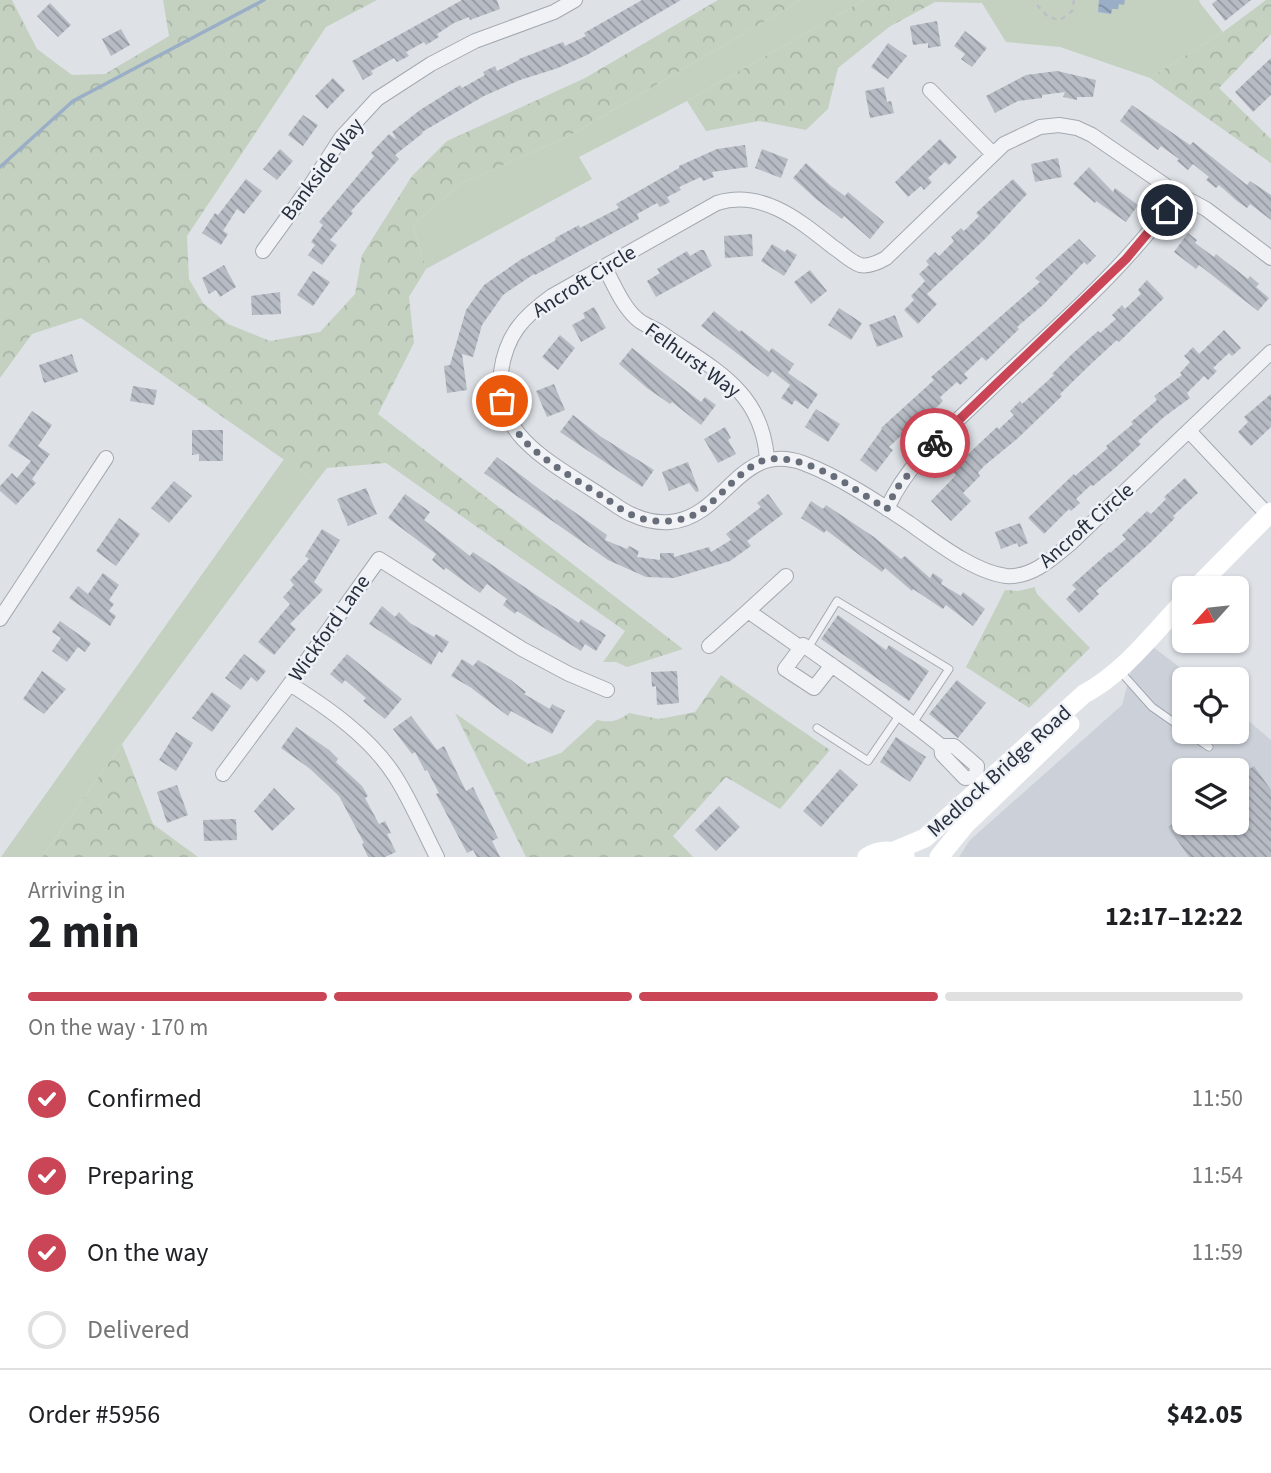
<!DOCTYPE html>
<html lang="en">
<head>
<meta charset="utf-8">
<style>
  body { margin:0; font-family:"Source Sans 3",sans-serif; background:#f2f2f2; color:#202124; height:100vh; display:flex; flex-direction:column; font-size:26px; white-space:nowrap }
  * { box-sizing:border-box; margin:0 }
  p { font-size:23px; color:#757577 }
  .icon { flex:none; width:38px; height:38px; fill:none; stroke:currentColor; stroke-width:2; stroke-linecap:round; stroke-linejoin:round }
  .map { position:relative; height:857px; overflow:hidden }
  .side { display:flex; flex-direction:column; background:#fff; flex:1 }
  .side>* { flex:none }
  .needle { width:46px; rotate:243deg }
  .fabs { position:absolute; left:1172px; top:576px; display:grid; gap:14px }
  .fabs a { display:grid; place-items:center; width:77px; height:77px; border-radius:10px; background:#fff; box-shadow:0 2px 5px #0004; font-size:35px }
  .pin { position:absolute; display:grid; place-items:center; width:60px; height:60px; color:#fff; margin:-30px; border:4px solid #fff; border-radius:50%; box-shadow:0 2px 7px #0007 }
  .courier { position:absolute; display:grid; place-items:center; width:70px; height:70px; margin:-35px; border:5px solid #ca4556; border-radius:50%; background:#fff; color:#222; box-shadow:0 2px 9px #0007 }
  .summary em { font-style:normal; font-weight:700 }
  .summary div { display:flex; flex-direction:column-reverse }
  .summary { display:flex; align-items:center; justify-content:space-between; height:119px; padding:0 28px }
  h1 { font-size:46px; font-weight:700; line-height:52px }
  .bar { display:grid; grid-template-columns:repeat(4,1fr); gap:10px 7px; align-content:center; height:84px; padding:0 28px }
  .bar i { height:9px; border-radius:5px; background:#e0e0e0 }
  .bar .current { background:#ca4556 }
  .bar p { grid-column:span 4 }
  .line { display:flex; align-items:center; gap:18px; padding:0 28px; border-top:2px solid #e0e0e0 }
  .line div { flex:1 }
  ol { padding:0 28px; list-style:none }
  li { display:flex; align-items:center; gap:21px; height:77px }
  li p { margin-inline-start:auto }
  li .icon { padding:7px; border-radius:50%; background:#ca4556; color:#fff; stroke-width:4 }
  li:last-child { color:#757577 }
  li i { width:38px; height:38px; border:4px solid #e0e0e0; border-radius:50% }
  .map>svg:first-child { display:block }
  .built { fill:#ccd1d9; fill-rule:evenodd }
  .green { fill:#c4d1c0 }
  .forest { fill:url(#forest-crowns) }
  .water { fill:url(#water-waves) }
  .lines { fill:none; stroke-linecap:round; stroke-linejoin:round }
  .stream { stroke:#9aafc7; stroke-width:3.5 }
  .building { fill:url(#building-back-hatch) }
  .lane-casing { stroke:#a4a9b1; stroke-width:9 }
  .street-casing { stroke:#a4a9b1; stroke-width:16 }
  .path { stroke:#bdbfc6; stroke-width:2.5; stroke-dasharray:5 5; stroke-linecap:butt }
  .lane { stroke:#f1f2f6; stroke-width:7 }
  .street { stroke:#f1f2f6; stroke-width:14 }
  .secondary { stroke:#fff; stroke-width:19 }
  .done { stroke:#686e79; stroke-width:7; stroke-dasharray:0 12.6 }
  .route { stroke:#ca4556; stroke-width:9 }
  .labels { text-anchor:middle; stroke-width:5; stroke-linejoin:round; paint-order:stroke }
  .street-label { font-size:21px; fill:#282f3e; stroke:#eef1f5 }
</style>
</head>
<body>
<div class="map">
<svg width="1271" height="857" viewBox="0 0 1271 857">
  <defs>
    <pattern id="forest-crowns" width="20" height="18" patternUnits="userSpaceOnUse" patternTransform="scale(1.75)"><rect width="20" height="18" fill="#c4d1c0"/><path d="M2 6a3 3 0 1 1 6 0M12 15a3 3 0 1 1 6 0" fill="none" stroke="#a8b4a6"/></pattern>
    <pattern id="water-waves" width="16" height="10" patternUnits="userSpaceOnUse" patternTransform="scale(1.75)"><rect width="16" height="10" fill="#9aafc7"/><path d="M0 5q4-4 8 0t8 0" fill="none" stroke="#7e8fa3"/></pattern>
    <pattern id="building-back-hatch" width="6" height="6" patternUnits="userSpaceOnUse" patternTransform="scale(1.75)"><rect width="6" height="6" fill="#b6bbc4"/><path d="M-1 5l2 2M0 0l6 6M5-1l2 2" fill="none" stroke="#9498a1"/></pattern>
  </defs>
  <rect width="100%" height="100%" fill="#dee2e7"/>
  <path class="built" d="M1140,637L1195,679H1185V732H1237V711L1271,740V857H959L970,840L1122,705ZM1185,770H1237V822H1185Z"/>
  <path class="green" d="M801,0H864L687,101L579,157L592,179L426,269L413,225L460,184L567,137Z
    M980,0H1199L1200,3L1223,32L1150,78L1060,47L1006,42Z
    M284,459L316,482L122,744L42,857H1Z"/>
  <path class="forest" d="M0,0H12L37,49L72,75L105,74L169,36L163,0H377L326,27L187,236L189,279L203,303L228,324L270,341L320,332L355,294L362,255L412,176L447,141L585,78L718,0H801L567,137L460,184L413,225L426,269L409,297L414,343L378,414L683,649L627,667L616,662H603L625,631L386,463L327,468L316,482L81,318L32,334L0,378Z
    M864,0H980L982,3L935,2L889,27L838,68L828,109L806,130L759,121L706,131L687,101Z
    M1266,0H1271V34L1219,88L1271,139V163L1150,78L1223,32Z
    M1035,587L1036,593L1090,648L1029,708L966,667L1005,590L1018,591Z
    M721,675L830,750L780,809L726,777L673,836L693,857H526L455,713L528,764L561,753L597,720C611,723 618,721 629,713L659,719L695,712Z
    M122,744L153,824L198,857H42Z"/>
  <path class="water" d="M1099,0H1125L1124,5L1119,4L1118,9H1112L1111,14L1098,12Z"/>
  <g class="lines">
    <path class="stream" d="M0,167L73,101L264,0"/>
  </g>
  <path class="building" d="M462,0H497L500,9L470,20L469,17L454,23L437,34L439,37L426,45L424,42L406,52L409,56L397,62L394,58L371,71L373,74L363,80L352,61Z
    M642,0H681L587,55L558,68L520,80L484,96L422,132L423,133L395,155L399,159L351,211L353,213L330,240L337,245L322,265L308,255L315,245L311,242L323,225L319,222L374,156L371,153L389,134L397,140L392,132L420,110L460,85L462,88L485,75L483,72L495,66L497,71L519,60V59L563,42L565,46L586,36L584,33Z
    M1217,0H1251L1225,21L1212,4Z
    M50,3L71,25L58,37L37,16Z
    M937,21L941,46L928,48V43L913,45L910,26Z
    M121,29L130,45L111,56L102,39Z
    M965,31L987,48L972,67L961,59L965,54L954,46Z
    M888,43L907,56L888,79L871,67Z
    M1271,58V95L1253,112L1235,92Z
    M1057,71L1096,80L1093,97H1077V100L1063,97L1065,92L1042,95V98L1018,101L995,113L986,96L1026,75Z
    M333,78L345,90L327,109L315,96Z
    M884,87L887,102L891,101L894,113L870,118L865,91Z
    M1132,105L1190,145L1193,142L1247,185L1250,181L1271,195V220L1250,204L1247,208L1237,201L1219,185L1216,188L1206,180L1209,177L1193,164L1188,170L1177,161L1179,159L1161,146L1158,150L1120,121Z
    M303,115L318,125L303,146L288,135Z
    M940,139L957,157L949,165L945,162L928,178L932,182L924,190L921,186L908,197L895,182Z
    M745,145L748,167L712,172L714,177L703,181L701,177L679,187L681,190L667,197L670,202L660,207L657,203L637,214L639,219L535,275L534,274L503,295L482,325L473,357L462,354L467,390L447,393L444,366L450,365L466,310L484,285L520,260L556,240L555,238L579,225L580,228L619,208L616,204L679,168V166L717,149Z
    M280,149L293,161L277,180L263,169Z
    M762,149L788,159L781,178L755,168Z
    M1058,158L1062,177L1035,182L1031,164Z
    M806,163L831,186L845,196L848,192L884,222L870,239L844,216L842,219L816,199L793,178Z
    M1089,167L1113,192L1115,188L1138,205L1126,222L1096,201L1095,203L1073,184Z
    M246,179L262,191L244,214L237,209L223,231L228,234L221,245L202,233L215,213L218,215Z
    M1013,179L1027,194L984,240L927,294L937,304L918,324L904,310L914,300L911,296L925,281L919,274L929,265L926,261L935,252L939,256L954,241L951,237L961,228L964,231L979,216L976,213Z
    M1188,233L1197,240L1195,243L1214,257L1216,254L1248,279L1250,276L1259,284L1256,287L1269,298L1258,311L1199,265L1196,269L1174,252Z
    M752,234L753,256L725,258L724,236Z
    M1079,239L1096,256L1087,265L1084,262L1044,304L1017,327L1019,329L986,361L982,357L964,374L968,378L960,385L957,382L940,397L943,401L909,434L906,431L889,447L893,450L876,472L860,460L882,429L881,428L934,380L931,377L1040,282L1035,278Z
    M772,244L785,252L787,249L797,255L784,276L761,261Z
    M700,250H704L712,266L656,297L647,281L660,273L657,269L687,251L690,256Z
    M224,265L236,287L220,297L216,290L209,294L202,278Z
    M810,270L827,291L811,304L794,282Z
    M313,271L330,282L313,306L297,295Z
    M1147,280L1164,298L1119,342L1117,340L1091,364L1060,394L1062,396L1017,439L984,466L978,473L980,476L963,493L971,501L951,521L931,501L956,475L951,470L997,427L999,429L1014,415L1010,411L1020,401L1022,404L1054,375L1052,374L1072,354L1098,331L1100,333L1116,319L1112,315L1122,305L1125,309L1141,294L1138,290Z
    M280,292L281,314L252,315L251,296Z
    M594,307L606,328L581,342L572,325L585,318L583,313Z
    M839,308L862,323L851,340L828,325Z
    M714,311L740,332L741,330L769,352L772,348L794,364L788,373L818,394L808,409L795,400L792,405L781,398L790,385L772,371L768,377L701,326Z
    M895,315L903,337L877,347L869,325Z
    M1224,330L1241,348L1232,356L1229,353L1213,368L1217,371L1208,380L1204,376L1187,393L1190,398L1164,417L1138,441L1141,444L1115,468L1093,486L1091,485L1076,499L1080,503L1071,511L1069,509L1044,534L1028,518L1074,474L1075,476L1108,448L1106,446L1133,424L1131,422L1157,400L1154,396L1182,375L1180,373L1190,362L1184,356L1193,347L1199,354Z
    M560,335L575,348L558,370L542,357Z
    M632,348L701,402L705,397L716,405L701,425L672,402L670,404L647,388L619,364Z
    M72,354L78,372L44,383L39,365Z
    M554,384L565,410L547,417L536,391Z
    M133,386L157,390L154,405L130,401Z
    M1271,394V427L1251,446L1238,432L1248,422L1244,417Z
    M816,409L840,424L828,442L805,427Z
    M32,411L52,425L38,446L50,454L32,479L36,483L16,505L0,491V486L12,473L17,478L31,461L8,446Z
    M573,415L600,436L654,470L642,487L560,432Z
    M725,427L731,438L728,440L736,454L718,463L704,439Z
    M192,430H223V461H199V454L192,455Z
    M497,457L555,501L556,499L607,535L605,540L627,549L629,546L639,551L637,557L660,560V553H674V557L709,547L711,552L731,540L726,534L761,507L757,503L768,494L783,514L747,541L751,546L730,561L674,578L646,577L608,560L484,473Z
    M688,462L699,491L696,492L689,483L669,491L662,472Z
    M1185,478L1198,493L1173,516L1175,518L1149,544L1096,591L1099,594L1079,613L1066,599L1076,589L1072,585L1109,552L1110,553L1126,539L1122,535L1147,511L1151,514L1166,499L1164,497Z
    M174,481L192,496L169,523L151,508Z
    M366,488L377,514L348,526L337,499Z
    M405,494L430,512L424,520L470,556L473,552L539,597L579,623L581,619L606,635L596,651L585,644L581,651L517,611L515,614L503,605L507,599L487,584L480,593L446,568L444,570L432,560L436,554L388,518Z
    M811,501L823,509L826,505L874,537L901,559L905,556L930,578L933,573L943,580L941,584L961,596L963,592L985,609L973,626L946,605L943,609L913,589L912,591L885,568L882,572L826,530L824,533L801,518Z
    M119,518L140,534L116,566L96,551Z
    M1020,523L1028,543L1019,547L1017,543L1001,549L995,532Z
    M322,529L340,540L314,582L323,590L290,624L296,629L274,655L258,642L290,604L283,597L294,585L290,580L309,559L305,556Z
    M103,573L119,585L109,600L114,604L109,611L116,616L110,626L69,598L78,586L88,594Z
    M382,606L395,617L399,612L410,623L434,637L436,634L449,642L442,653L439,651L431,665L369,624Z
    M838,615L886,650L889,645L929,671L909,701L821,639Z
    M60,621L91,643L85,652L78,647L67,662L52,651L61,638L52,632Z
    M244,654L266,671L257,682L251,677L241,690L225,678Z
    M347,654L402,699L385,719L363,701L366,698L345,680L342,684L330,674Z
    M462,659L473,666L478,660L511,680L526,692L524,694L550,709L552,704L565,711L552,734L511,711L508,716L470,687L451,676Z
    M42,671L66,689L44,714L23,699Z
    M677,671L679,703L657,705L656,686L652,687L651,672Z
    M957,680L986,703L958,738L929,714Z
    M212,692L231,706L212,732L192,718Z
    M411,716L437,750L444,746L466,791L473,787L498,838L492,841L500,857H477L473,850L467,853L436,794L439,793L427,770L425,771L415,752L412,754L393,729Z
    M296,727L329,750L338,759L336,762L362,786L368,796L365,798L379,824L385,821L391,833L387,834L396,852L385,857H368L362,844L364,843L339,796L309,768L281,748Z
    M176,732L193,743L176,771L159,760Z
    M896,737L926,757L910,782L880,762Z
    M1254,766L1271,790V857H1189L1168,827L1185,815V822H1237V777Z
    M840,769L858,785L821,827L803,811Z
    M177,785L188,815L167,823L157,792Z
    M274,788L295,809L272,831L254,811Z
    M719,806L740,827L716,851L695,830Z
    M236,819L237,840L204,841L203,820Z"/>
  <g class="lines">
    <g class="lane-casing">
      <path id="lane" d="M808,648L837,601L949,669L913,723
        M1119,670L1152,707L1185,730
        M817,728L868,761L901,713
        M1187,732L1209,747"/>
    </g>
    <g class="street-casing">
      <path id="street" d="M930,90L993,154
        M263,251L308,189L341,138L377,99L431,64L475,41L554,12L575,0
        M1271,258L1206,209L1178,194L1092,135L1077,128L1059,125L1040,127L1004,144L886,258C879,262 869,267 860,265C851,262 841,252 833,247C799,220 762,189 717,203L552,296C523,317 506,335 501,372C498,396 507,423 524,440C545,462 576,479 602,496C612,502 622,511 633,515C644,520 658,523 670,522C726,517 739,440 803,463C840,477 876,501 909,523C936,542 974,572 1006,576C1032,578 1053,558 1071,543L1271,352
        M605,268C614,285 622,305 636,318C643,325 652,327 660,332C711,368 762,389 767,459
        M1189,431L1268,515
        M887,509C907,463 948,430 983,396C1050,332 1124,271 1178,194
        M748,611L786,576
        M0,619L106,458
        M709,646L748,611L801,648
        M832,665L814,688L785,669L803,645C850,678 897,710 941,746
        M290,684C328,708 370,737 395,776C411,801 423,830 437,857
        M223,774L290,684L379,559L522,649L569,674L607,690
        M976,777L977,766L954,746H941L942,754L965,778L976,777L988,790"/>
    </g>
    <path class="path" d="M1037,5L1048,17L1060,20L1072,11L1074,0"/>
    <use href="#lane" class="lane"/>
    <use href="#street" class="street"/>
    <path class="secondary" d="M1196,588L1271,512
      M894,851L925,838L1084,694C1124,673 1154,632 1185,600
      M867,857C880,849 892,849 905,856
      M939,857L965,825L1070,724"/>
  </g>
  <g class="lines">
    <path class="done" d="M502,401C508,414 513,427 522,438C540,459 581,483 605,498C613,503 622,511 632,515C649,523 671,523 689,517C717,507 742,461 771,459C812,456 853,489 887,509L896,489L935,443"/>
    <path class="route" d="M935,443L1126,259L1167,210"/>
  </g>
  <g class="labels">
    <g class="street-label">
      <text transform="translate(322 169) rotate(-53)" y="7">Bankside Way</text>
      <text transform="translate(584 281) rotate(-32)" y="7">Ancroft Circle</text>
      <text transform="translate(693 360) rotate(36)" y="7">Felhurst Way</text>
      <text transform="translate(1086 525) rotate(-41)" y="7">Ancroft Circle</text>
      <text transform="translate(329 628) rotate(-55)" y="7">Wickford Lane</text>
      <text transform="translate(999 771) rotate(-42)" y="7">Medlock Bridge Road</text>
    </g>
  </g>
</svg>
<div class="fabs">
<a><svg class="needle" viewBox="-14 -14 28 28"><path d="M0-13l5 13h-10z" fill="#e53935"/><path d="M0 13l5-13h-10z" fill="#757577"/></svg></a>
<a><svg class="icon" aria-label="locate" viewBox="0 0 24 24"><circle cx="12" cy="12" r="6"/><path d="M12 2v4M12 18v4M2 12h4M18 12h4"/></svg></a>
<a><svg class="icon" aria-label="layers" viewBox="0 0 24 24"><path d="M12 4l9 5-9 5-9-5zM3 14l9 5 9-5"/></svg></a>
</div>
<div class="pin" style="left:502px;top:401px;background:#ea580c"><svg class="icon" aria-label="bag" viewBox="0 0 24 24"><path d="M5 8h14l-1 12H6zM9 8a3 3 0 0 1 6 0"/></svg></div>
<div class="pin" style="left:1167px;top:210px;background:#1f2937"><svg class="icon" aria-label="home" viewBox="0 0 24 24"><path d="M3 11l9-7 9 7M6 9v11h12V9"/></svg></div>
<div class="courier" style="left:935px;top:443px"><svg class="icon" aria-label="bike" viewBox="0 0 24 24"><circle cx="6" cy="16" r="4"/><circle cx="18" cy="16" r="4"/><path d="M6 16l4-8h5l3 8M10 8l3 8H6M13 5h3"/></svg></div>
</div>
<section class="side">
<div class="summary"><div><h1>2 min</h1><p>Arriving in</p></div><em>12:17–12:22</em></div>
<div class="bar"><i class="current"></i><i class="current"></i><i class="current"></i><i></i><p>On the way · 170 m</p></div>
<ol>
<li><svg class="icon" aria-label="check" viewBox="0 0 24 24"><path d="M5 12l5 5 9-10"/></svg>Confirmed<p>11:50</p></li>
<li><svg class="icon" aria-label="check" viewBox="0 0 24 24"><path d="M5 12l5 5 9-10"/></svg>Preparing<p>11:54</p></li>
<li><svg class="icon" aria-label="check" viewBox="0 0 24 24"><path d="M5 12l5 5 9-10"/></svg>On the way<p>11:59</p></li>
<li><i></i>Delivered</li>
</ol>
<div class="line" style="height:91px"><div>Order #5956</div><b>$42.05</b></div>
</section>
</body>
</html>
